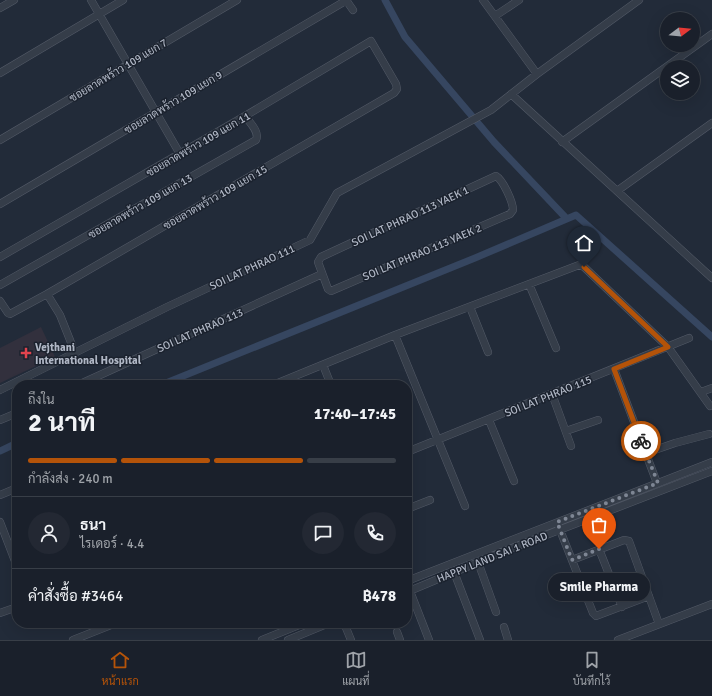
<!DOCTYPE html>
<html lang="th">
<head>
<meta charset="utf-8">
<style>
  body { margin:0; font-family:Signika,Sarabun,sans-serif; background:#232833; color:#f1f3f6; height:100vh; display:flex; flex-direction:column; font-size:15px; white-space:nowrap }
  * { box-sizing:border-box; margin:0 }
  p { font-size:13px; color:#9fa3a9 }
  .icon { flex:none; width:22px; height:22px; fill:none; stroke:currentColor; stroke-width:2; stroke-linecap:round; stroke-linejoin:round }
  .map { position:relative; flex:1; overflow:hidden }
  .drawer { position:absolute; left:12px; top:380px; width:400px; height:248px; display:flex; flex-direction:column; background:#1a202b; border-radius:16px; box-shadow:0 4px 16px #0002,0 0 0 1px #383e47 }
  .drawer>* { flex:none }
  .needle { width:26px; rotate:74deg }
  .tools { position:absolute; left:660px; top:12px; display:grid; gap:8px }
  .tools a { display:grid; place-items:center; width:40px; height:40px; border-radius:50%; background:#1a202b; box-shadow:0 4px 16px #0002,0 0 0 1px #383e47; font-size:20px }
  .pin { position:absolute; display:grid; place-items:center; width:34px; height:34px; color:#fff; margin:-41px -17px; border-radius:50% 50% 50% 0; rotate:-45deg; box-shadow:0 0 4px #0007 }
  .pin .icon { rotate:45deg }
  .courier { position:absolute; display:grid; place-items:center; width:40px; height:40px; margin:-20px; border:3px solid #b45309; border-radius:50%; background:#fff; color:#222; box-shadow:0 1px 5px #0007 }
  .bubble { position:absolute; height:28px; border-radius:14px; background:#1a202b; box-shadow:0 4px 16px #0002,0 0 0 1px #383e47; font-size:13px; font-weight:700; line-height:28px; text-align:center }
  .headline em { font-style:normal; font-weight:700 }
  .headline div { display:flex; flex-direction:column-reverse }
  .headline { display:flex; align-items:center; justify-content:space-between; height:68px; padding:0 16px }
  h1 { font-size:26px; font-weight:700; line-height:30px }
  .bar { display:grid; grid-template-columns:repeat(4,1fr); gap:6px 4px; align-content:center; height:48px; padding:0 16px }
  .bar i { height:5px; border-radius:3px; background:#383e47 }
  .bar .selected { background:#b45309 }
  .bar p { grid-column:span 4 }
  .line { display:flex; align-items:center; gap:10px; padding:0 16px; border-top:1px solid #383e47 }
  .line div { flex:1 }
  .round { display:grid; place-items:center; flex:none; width:42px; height:42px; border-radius:21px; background:#232833 }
  .tab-bar { display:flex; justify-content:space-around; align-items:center; height:56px; border-top:1px solid #383e47; background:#1a202b; font-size:11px; color:#9fa3a9 }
  .tab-bar a { display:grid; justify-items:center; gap:2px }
  .tab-bar .selected { color:#b45309 }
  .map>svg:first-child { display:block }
  .medical { fill:#32303d }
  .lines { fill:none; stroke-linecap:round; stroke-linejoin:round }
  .canal { stroke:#364660; stroke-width:7 }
  .minor-casing { stroke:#535a67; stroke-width:8 }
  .minor { stroke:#353d49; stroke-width:7 }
  .done { stroke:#7e8694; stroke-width:4; stroke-dasharray:0 7.2 }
  .route { stroke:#b45309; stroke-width:5 }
  .health-dot { fill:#e0444e; stroke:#1b222e; stroke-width:1.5 }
  .labels { text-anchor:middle; stroke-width:3; stroke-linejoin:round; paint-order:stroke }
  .street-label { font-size:11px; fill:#b0b7c5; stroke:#1b222e }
  .poi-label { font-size:11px; font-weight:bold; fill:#b0b7c5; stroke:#1b222e; text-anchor:start }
</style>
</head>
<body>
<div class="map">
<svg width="712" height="640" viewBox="0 0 712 640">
  <rect width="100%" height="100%" fill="#222b39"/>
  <path class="medical" d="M41,327L55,357L0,383V348Z"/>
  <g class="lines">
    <path class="canal" d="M385,0L405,37L494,142L566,218
      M161,385L475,258L576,215L712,337
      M0,451L17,443"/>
    <g class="minor-casing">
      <path id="minor" d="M91,0L180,154
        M346,0L353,10
        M483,0L537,74
        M0,8L14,0
        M495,16L519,0
        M0,73L123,0
        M511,94L712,278
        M0,140L237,0
        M562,142L712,34
        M496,176C503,180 513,202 513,210L510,214L331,291L328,289L318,262L321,257Z
        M617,191L712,123
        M0,204L347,0
        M0,257L245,116L371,41L396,84L397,89L394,93L47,294L10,314L8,313L0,301
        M529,284L556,348
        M0,285L256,140C260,132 250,123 245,116
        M47,294L60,315L72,345
        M470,307L488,352
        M395,335L465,506
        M323,365L331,385
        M614,369L657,483
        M78,385L322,274
        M273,385L395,335L579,265L584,267L668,347L710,406
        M0,390L167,307L310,240L337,193L491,110L537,74L639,0
        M701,392L712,388
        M552,394L571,446
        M0,420L17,413
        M489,420L514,481
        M566,431L598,420
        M407,452L689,338
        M646,453L675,443L709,434
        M0,495L17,488
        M407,509L430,500
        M0,522L15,561
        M558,525L593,613L596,616L649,596
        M599,549L622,607
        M572,560L624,540L629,541L659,624
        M478,562L496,612
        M454,572L480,640
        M407,581L712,462
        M408,586L429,640
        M407,592L510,549L712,471
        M0,613L17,607
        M344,623L351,640
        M504,627L508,640
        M397,632L400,640
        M73,640L116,623
        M262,640L304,623
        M288,640L329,623
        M618,640L712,604"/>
    </g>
    <use href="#minor" class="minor"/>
  </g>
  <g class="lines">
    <path class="done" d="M599,549L572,560L557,522L658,483L641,441"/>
    <path class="route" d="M584,267L668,347L614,369L641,441"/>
  </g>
  <path class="health-dot" d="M24 347h4v4h4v4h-4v4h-4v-4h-4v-4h4z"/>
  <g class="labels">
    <g class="street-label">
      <text transform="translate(118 70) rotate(-31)" y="4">ซอยลาดพร้าว 109 แยก 7</text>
      <text transform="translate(173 102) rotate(-31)" y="4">ซอยลาดพร้าว 109 แยก 9</text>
      <text transform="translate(198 144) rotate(-30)" y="4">ซอยลาดพร้าว 109 แยก 11</text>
      <text transform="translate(215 197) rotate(-30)" y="4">ซอยลาดพร้าว 109 แยก 15</text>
      <text transform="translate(140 206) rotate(-30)" y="4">ซอยลาดพร้าว 109 แยก 13</text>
      <text transform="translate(410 216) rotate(-25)" y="4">SOI LAT PHRAO 113 YAEK 1</text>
      <text transform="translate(422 252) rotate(-23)" y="4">SOI LAT PHRAO 113 YAEK 2</text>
      <text transform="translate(252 267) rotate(-25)" y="4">SOI LAT PHRAO 111</text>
      <text transform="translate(200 330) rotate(-24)" y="4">SOI LAT PHRAO 113</text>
      <text transform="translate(548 396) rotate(-22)" y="4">SOI LAT PHRAO 115</text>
      <text transform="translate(492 557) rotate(-22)" y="4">HAPPY LAND SAI 1 ROAD</text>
    </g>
    <g class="poi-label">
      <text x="35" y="351">Vejthani<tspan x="35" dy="13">International Hospital</tspan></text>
    </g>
  </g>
</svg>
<div class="tools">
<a><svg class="needle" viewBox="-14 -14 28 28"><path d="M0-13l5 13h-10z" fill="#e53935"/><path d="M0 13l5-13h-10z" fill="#9fa3a9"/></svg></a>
<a><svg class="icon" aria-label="layers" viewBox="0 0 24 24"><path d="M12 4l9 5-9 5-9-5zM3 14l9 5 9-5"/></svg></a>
</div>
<div class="pin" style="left:599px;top:549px;background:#ea580c"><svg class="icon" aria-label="bag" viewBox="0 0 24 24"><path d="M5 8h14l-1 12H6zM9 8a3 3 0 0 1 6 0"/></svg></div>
<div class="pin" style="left:584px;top:267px;background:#1f2937"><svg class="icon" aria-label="home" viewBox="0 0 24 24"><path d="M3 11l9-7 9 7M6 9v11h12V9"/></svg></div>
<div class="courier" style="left:641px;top:441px"><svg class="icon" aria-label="bike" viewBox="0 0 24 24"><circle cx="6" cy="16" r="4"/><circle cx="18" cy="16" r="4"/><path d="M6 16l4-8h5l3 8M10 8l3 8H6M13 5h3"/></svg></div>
<div class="bubble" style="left:548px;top:573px;width:102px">Smile Pharma</div>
<section class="drawer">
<div class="headline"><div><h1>2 นาที</h1><p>ถึงใน</p></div><em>17:40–17:45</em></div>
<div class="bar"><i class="selected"></i><i class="selected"></i><i class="selected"></i><i></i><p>กำลังส่ง · 240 m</p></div>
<div class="line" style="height:72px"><a class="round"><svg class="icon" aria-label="person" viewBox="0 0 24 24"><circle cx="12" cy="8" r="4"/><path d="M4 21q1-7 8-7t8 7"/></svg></a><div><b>ธนา</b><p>ไรเดอร์ · 4.4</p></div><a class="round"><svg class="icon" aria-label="chat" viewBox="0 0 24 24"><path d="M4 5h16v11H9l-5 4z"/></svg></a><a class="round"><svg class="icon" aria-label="phone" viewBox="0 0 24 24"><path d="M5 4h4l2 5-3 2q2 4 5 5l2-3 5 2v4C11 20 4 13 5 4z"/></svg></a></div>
<div class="line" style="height:52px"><div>คำสั่งซื้อ #3464</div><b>฿478</b></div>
</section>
</div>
<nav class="tab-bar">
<a class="selected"><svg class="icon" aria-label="home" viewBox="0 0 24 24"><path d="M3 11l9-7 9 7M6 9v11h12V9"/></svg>หน้าแรก</a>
<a><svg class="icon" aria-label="map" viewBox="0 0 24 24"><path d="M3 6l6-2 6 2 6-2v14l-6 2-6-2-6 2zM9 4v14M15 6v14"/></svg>แผนที่</a>
<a><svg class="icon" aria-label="saved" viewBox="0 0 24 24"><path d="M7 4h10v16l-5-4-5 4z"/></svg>บันทึกไว้</a>
</nav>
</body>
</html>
